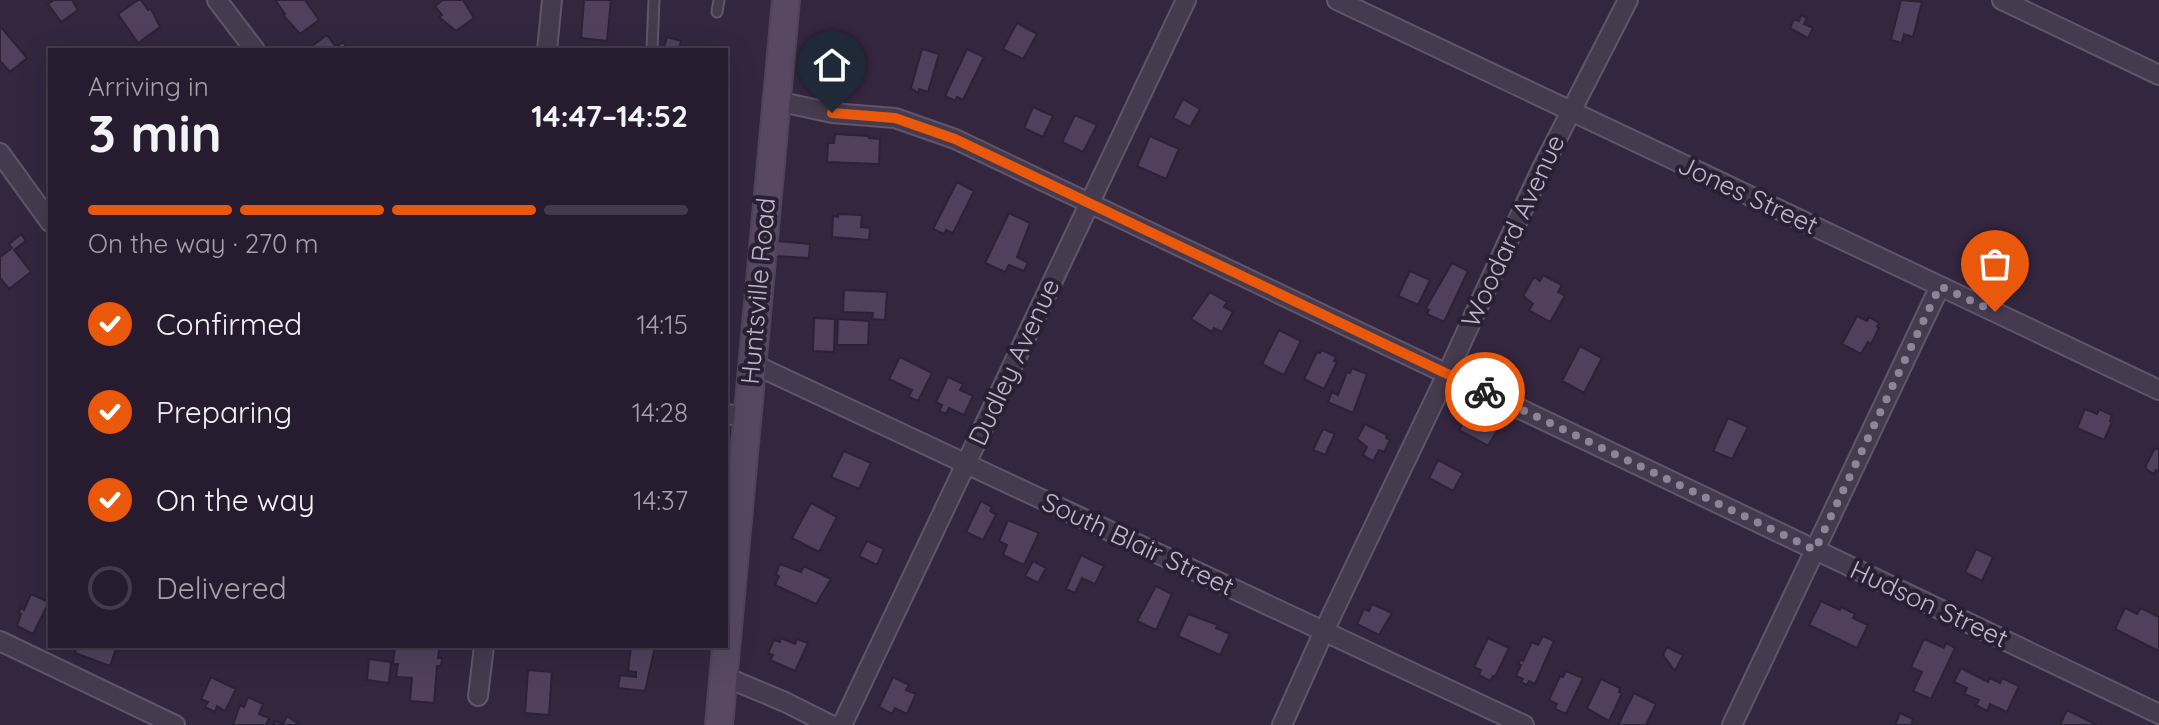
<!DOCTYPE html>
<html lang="en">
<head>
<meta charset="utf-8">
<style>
  body { margin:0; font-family:Quicksand,sans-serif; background:#2f2537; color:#f1f3f6; height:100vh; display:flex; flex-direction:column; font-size:30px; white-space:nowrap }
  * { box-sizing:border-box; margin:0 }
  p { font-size:26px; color:#a4a1aa }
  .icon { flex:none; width:44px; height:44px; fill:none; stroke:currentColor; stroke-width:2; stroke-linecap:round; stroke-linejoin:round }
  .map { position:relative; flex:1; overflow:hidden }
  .sheet { position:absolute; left:48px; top:48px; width:680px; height:600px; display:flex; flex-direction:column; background:#271c2f; border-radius:0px; box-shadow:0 8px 32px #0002,0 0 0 2px #433a4b }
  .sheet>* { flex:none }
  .pin { position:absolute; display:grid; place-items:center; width:68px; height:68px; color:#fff; margin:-82px -34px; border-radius:50% 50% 50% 0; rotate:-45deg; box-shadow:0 0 8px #0007 }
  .pin .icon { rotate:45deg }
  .courier { position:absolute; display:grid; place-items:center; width:80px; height:80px; margin:-40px; border:6px solid #ea580c; border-radius:50%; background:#fff; color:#222; box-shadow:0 2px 10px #0007 }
  .summary em { font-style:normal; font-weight:700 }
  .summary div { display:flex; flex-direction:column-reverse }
  .summary { display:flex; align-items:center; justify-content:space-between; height:136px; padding:0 40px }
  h1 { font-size:52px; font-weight:700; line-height:60px }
  .bar { display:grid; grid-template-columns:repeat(4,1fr); gap:12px 8px; align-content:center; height:96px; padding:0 40px }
  .bar i { height:10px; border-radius:6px; background:#433a4b }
  .bar .active { background:#ea580c }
  .bar p { grid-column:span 4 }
  ol { padding:0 40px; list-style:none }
  li { display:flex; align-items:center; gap:24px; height:88px }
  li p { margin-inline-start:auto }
  li .icon { padding:8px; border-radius:50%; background:#ea580c; color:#fff; stroke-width:4 }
  li:last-child { color:#a4a1aa }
  li i { width:44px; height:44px; border:4px solid #433a4b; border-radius:50% }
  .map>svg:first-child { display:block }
  .building { fill:#50405d; stroke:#2d2136; stroke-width:2 }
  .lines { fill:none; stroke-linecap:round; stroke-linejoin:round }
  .lane-casing { stroke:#61556a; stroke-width:13 }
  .street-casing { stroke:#61556a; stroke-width:22 }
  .secondary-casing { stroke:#4f4358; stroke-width:30 }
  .lane { stroke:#463a4f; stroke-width:9 }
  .street { stroke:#463a4f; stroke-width:18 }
  .secondary { stroke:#584862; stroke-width:26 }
  .done { stroke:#908499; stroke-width:8; stroke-dasharray:0 14.4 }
  .route { stroke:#ea580c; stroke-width:10 }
  .labels { text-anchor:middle; stroke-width:8; stroke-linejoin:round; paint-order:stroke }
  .street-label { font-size:26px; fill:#c2b6ca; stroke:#2b1f34 }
</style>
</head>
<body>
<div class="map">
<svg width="2159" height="725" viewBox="0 0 2159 725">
  <rect width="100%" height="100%" fill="#34263f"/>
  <path class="building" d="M54,0H72L78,10L61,22L48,4Z
    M138,0H141L148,10L151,9L160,27L138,43L118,14Z
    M275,0H305L319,20L300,34L283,15L285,14Z
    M443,0H463L474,18L456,31L439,17L442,15L435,6Z
    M584,0H611L607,41L581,38Z
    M1901,0L1922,2L1913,37L1904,34L1902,43L1891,40Z
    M1801,15L1807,18L1804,24L1813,28L1808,38L1790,28L1794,19L1799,21Z
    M1017,23L1037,34L1023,59L1003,49Z
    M0,26L27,58L10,72L0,61Z
    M327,35L336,47L343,42L349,50H310L309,48Z
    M667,37L681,41L679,50H663Z
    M922,49L939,54L928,92L919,89L918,93L911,88Z
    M967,49L984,57L963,100L957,97L955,101L945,96Z
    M1183,99L1200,109L1190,127L1173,118Z
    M1033,107L1053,116L1043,137L1024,128Z
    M1075,115L1097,125L1083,152L1062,142Z
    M835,134L869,136V138L880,139L879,164L827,162L828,143H834Z
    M1150,136L1179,149L1166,179L1137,166Z
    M957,182L974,191L953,233L946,230L944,234L933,229Z
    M1009,213L1030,223L1017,257L1028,263L1024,271L1009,265L1005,272L985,263Z
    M838,214L862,215L861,227L870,228L869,240L832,237L833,216L838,217Z
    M21,234L26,241L14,250L31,272L9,289L0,278V257L12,248L9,244Z
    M776,241L810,244L809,258L775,256Z
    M1452,263L1468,271L1444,322L1427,314L1429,310L1426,308Z
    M1410,271L1430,280L1418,305L1398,296Z
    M1543,275L1562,285L1558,292L1565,296L1550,322L1529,310L1533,304L1523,296L1534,277L1540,281Z
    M844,290L887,292L885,320L872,319L873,313L843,312Z
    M1210,292L1227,302L1224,307L1233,312L1222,332L1214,328L1212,332L1191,319Z
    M1857,316L1867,321L1869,317L1879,323L1877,327L1879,328L1871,344L1868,342L1861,354L1842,344Z
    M814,318L835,319L834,352L813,351Z
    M838,319L869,321L868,345H837Z
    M1279,330L1301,341L1284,375L1262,364Z
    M1580,346L1602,358L1584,393L1562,381Z
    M1322,350L1336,357L1334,361L1337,362L1324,389L1304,379L1317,352L1320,353Z
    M900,357L932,373L918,401L909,397L912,390L889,379Z
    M1352,368L1367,374L1353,413L1328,402L1332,392L1338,395L1347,372L1350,373Z
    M948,377L963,384L960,390L973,396L964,415L949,408L946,414L939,411L942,405L936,402Z
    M1467,407L1488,419L1486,422L1498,429L1488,446L1459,430L1464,422L1460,419Z
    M2085,409L2097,414L2099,409L2112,415L2110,421L2112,422L2104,440L2077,428Z
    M1728,418L1748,427L1732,459L1713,451Z
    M1365,424L1387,435L1386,438L1390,440L1384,452L1379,450L1373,461L1363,455L1367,447L1357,439Z
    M1323,429L1335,434L1325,455L1313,450Z
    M2155,448L2159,450V472L2156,470L2154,474L2146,469V465Z
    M844,451L871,463L859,489L831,477Z
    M1438,460L1463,473L1453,491L1429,478Z
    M981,501L992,507L990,511L996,515L983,540L966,532Z
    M811,503L837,517L819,552L792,538Z
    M1008,520L1039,533L1024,565L1003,555L1007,545L999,541Z
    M867,541L884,549L877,565L859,556Z
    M1976,549L1993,557L1982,581L1965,572Z
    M1081,555L1104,566L1095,584L1082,578L1075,593L1066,589Z
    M1033,561L1046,568L1038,583L1025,576Z
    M780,564L801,572L804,566L831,579L816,604L775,585L779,576L776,574Z
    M1156,586L1172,594L1156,630L1137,621Z
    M31,594L49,602L33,634L17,626L21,614L18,613L21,608L24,610Z
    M1821,601L1840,610L1841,607L1855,614L1853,618L1868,625L1857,648L1809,625Z
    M1372,604L1392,613L1379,635L1357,624L1364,609L1369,611Z
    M2125,608L2137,614L2141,608L2159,617V651L2115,629Z
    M1188,614L1218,625L1216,628L1230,634L1220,655L1178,636Z
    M1543,636L1554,641L1535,684L1529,681L1527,685L1521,682L1523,679L1516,676L1521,665L1518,664L1521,659L1523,661L1532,642L1538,645Z
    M781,638L795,644L797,639L808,643L795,671L770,660L773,655L768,653L774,640L780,642Z
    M1488,638L1509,648L1495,677L1493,676L1490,681L1479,675L1481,670L1474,667Z
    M1924,639L1944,648L1946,643L1955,648L1931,699L1913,691L1922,672L1911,667Z
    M77,646H117L110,666L75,653Z
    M395,646L439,649L438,658H442L441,666H437L434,703L410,701L412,678L396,677L398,664H393Z
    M631,646L655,647L645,691L618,688L620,675L636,677V672L628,671Z
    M1667,647L1683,655L1675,671L1663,655Z
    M369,659L391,662L389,683L367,680Z
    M1961,668L1988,682L1990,678L2000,683L2002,678L2019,686L2007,712L1990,704L1987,711L1976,705L1979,700L1964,694L1967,688L1954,682Z
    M528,670L552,672L549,715L525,713Z
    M1566,671L1583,678L1566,714L1555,709L1557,704L1549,700L1560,676L1563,677Z
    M211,677L236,689L225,711L217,706L215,712L205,707L208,702L201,699Z
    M893,677L909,685L906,690L916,694L907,714L895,708L892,714L879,707Z
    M1601,679L1620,688L1619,692L1622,693L1609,721L1587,708Z
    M1634,693L1656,704L1646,725H1618Z
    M248,697L263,704L259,714L269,718L266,725H233L240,705L244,707Z
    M2067,710L2097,725H2060Z
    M1900,713L1913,719L1911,725H1895Z
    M287,716L300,725H274L275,721L283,724Z"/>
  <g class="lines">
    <g class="lane-casing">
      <path id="lane" d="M717,12L719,0
        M652,50L654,0"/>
    </g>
    <g class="street-casing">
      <path id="street" d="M217,0L255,50
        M1337,0L2159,390
        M2002,0L2159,75
        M547,50L552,0
        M777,101L832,113L895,118L955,139L2159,714
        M0,153L50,222
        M751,363L1524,725
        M726,414L746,417
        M0,641L175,725
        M723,676L785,702L831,725
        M478,696L484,646
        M842,725L1186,0
        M1282,725L1324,631L1447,374L1541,170L1628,0
        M1732,725L1940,286"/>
    </g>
    <g class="secondary-casing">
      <path id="secondary" d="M719,725L786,0"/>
    </g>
    <use href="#lane" class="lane"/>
    <use href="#street" class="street"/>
    <use href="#secondary" class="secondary"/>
  </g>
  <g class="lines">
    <path class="done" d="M1485,392L1815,550L1940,286L1995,312"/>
    <path class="route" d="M832,113L895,118L955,139L1485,392"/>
  </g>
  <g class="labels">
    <g class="street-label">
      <text transform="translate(1748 195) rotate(25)" y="9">Jones Street</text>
      <text transform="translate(1513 231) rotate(-65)" y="9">Woodard Avenue</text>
      <text transform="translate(758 291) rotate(-85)" y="9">Huntsville Road</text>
      <text transform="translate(1014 362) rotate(-65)" y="9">Dudley Avenue</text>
      <text transform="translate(1138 544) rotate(25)" y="9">South Blair Street</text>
      <text transform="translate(1929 604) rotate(25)" y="9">Hudson Street</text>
    </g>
  </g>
</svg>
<div class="pin" style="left:1995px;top:312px;background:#ea580c"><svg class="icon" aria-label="bag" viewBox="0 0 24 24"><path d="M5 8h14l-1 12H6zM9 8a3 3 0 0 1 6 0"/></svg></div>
<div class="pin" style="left:832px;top:113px;background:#1f2937"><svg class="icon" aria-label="home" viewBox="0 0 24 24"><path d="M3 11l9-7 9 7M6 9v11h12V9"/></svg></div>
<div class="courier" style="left:1485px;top:392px"><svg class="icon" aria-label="bike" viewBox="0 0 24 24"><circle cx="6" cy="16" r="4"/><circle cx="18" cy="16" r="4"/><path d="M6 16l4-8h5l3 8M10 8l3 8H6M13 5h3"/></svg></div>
<section class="sheet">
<div class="summary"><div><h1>3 min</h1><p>Arriving in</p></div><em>14:47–14:52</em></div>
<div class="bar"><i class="active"></i><i class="active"></i><i class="active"></i><i></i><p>On the way · 270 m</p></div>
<ol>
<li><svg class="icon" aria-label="check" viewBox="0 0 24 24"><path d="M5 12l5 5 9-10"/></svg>Confirmed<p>14:15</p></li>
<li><svg class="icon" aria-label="check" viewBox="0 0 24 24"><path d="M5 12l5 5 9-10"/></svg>Preparing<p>14:28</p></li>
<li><svg class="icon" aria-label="check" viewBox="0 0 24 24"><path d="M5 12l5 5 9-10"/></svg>On the way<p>14:37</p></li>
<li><i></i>Delivered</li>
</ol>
</section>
</div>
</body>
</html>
